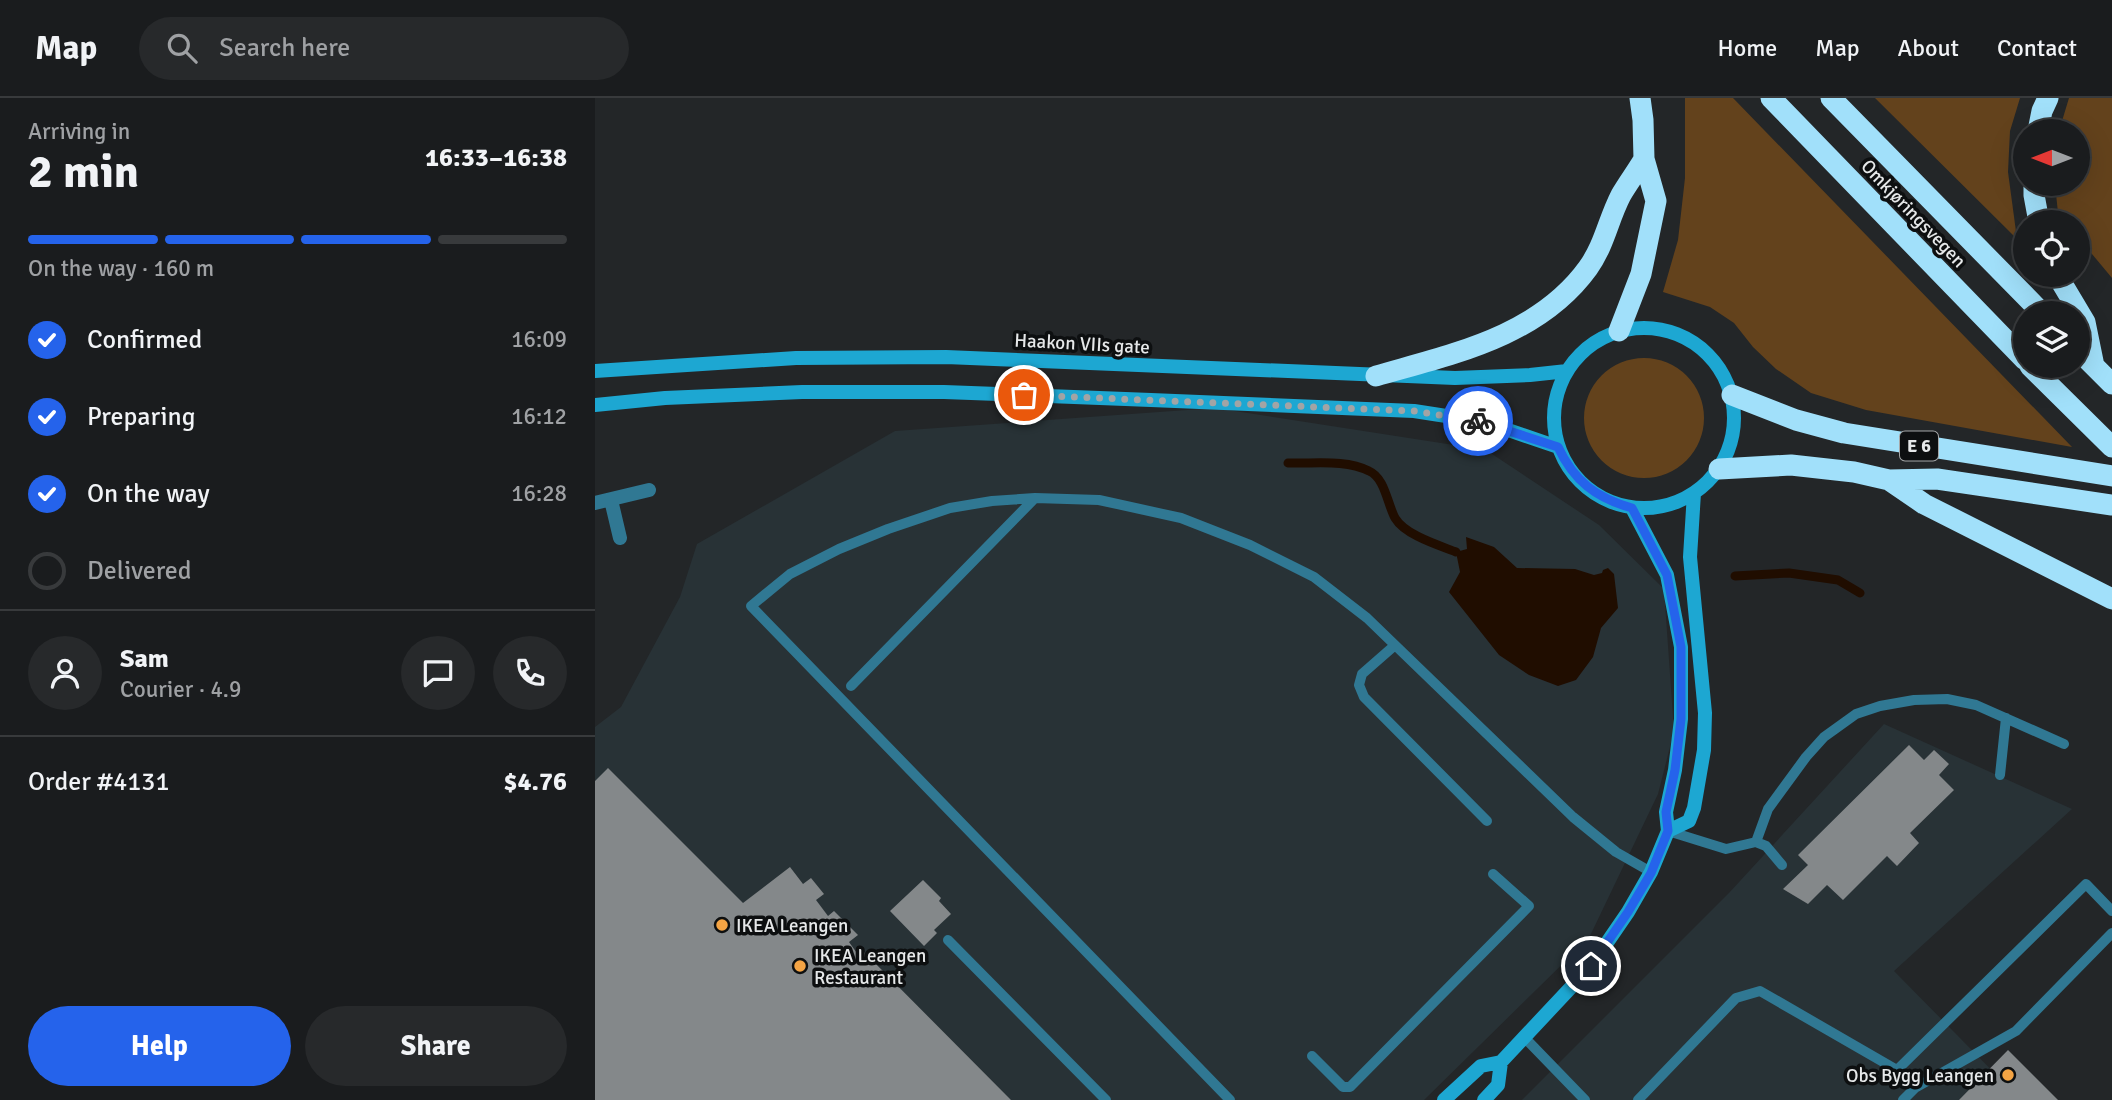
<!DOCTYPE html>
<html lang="en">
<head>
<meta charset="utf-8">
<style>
  body { margin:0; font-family:Signika,sans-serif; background:#27292b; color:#f1f3f6; height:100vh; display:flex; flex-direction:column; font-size:26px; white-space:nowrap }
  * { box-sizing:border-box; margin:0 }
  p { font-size:23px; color:#9fa1a4 }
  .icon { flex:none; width:38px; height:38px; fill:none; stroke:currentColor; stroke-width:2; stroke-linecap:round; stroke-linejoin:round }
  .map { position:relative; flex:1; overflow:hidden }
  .side { display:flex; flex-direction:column; background:#1a1c1e; width:595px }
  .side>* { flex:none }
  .needle { width:46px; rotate:270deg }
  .tools { position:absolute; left:1418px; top:21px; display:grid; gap:14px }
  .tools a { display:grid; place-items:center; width:77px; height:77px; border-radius:50%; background:#1a1c1e; box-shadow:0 7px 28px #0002,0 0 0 2px #383a3c; font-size:35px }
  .pin { position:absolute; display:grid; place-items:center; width:60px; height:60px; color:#fff; margin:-30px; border:4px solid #fff; border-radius:50%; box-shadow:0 2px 7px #0007 }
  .courier { position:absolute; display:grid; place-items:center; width:70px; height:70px; margin:-35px; border:5px solid #2563eb; border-radius:50%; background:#fff; color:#222; box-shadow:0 2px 9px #0007 }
  .summary em { font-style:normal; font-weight:700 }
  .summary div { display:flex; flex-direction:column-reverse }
  .summary { display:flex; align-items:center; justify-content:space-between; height:119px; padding:0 28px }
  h1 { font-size:46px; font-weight:700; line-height:52px }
  .bar { display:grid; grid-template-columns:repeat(4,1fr); gap:10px 7px; align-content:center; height:84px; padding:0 28px }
  .bar i { height:9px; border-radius:5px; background:#383a3c }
  .bar .active { background:#2563eb }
  .bar p { grid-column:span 4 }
  .line { display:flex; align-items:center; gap:18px; padding:0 28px; border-top:2px solid #383a3c }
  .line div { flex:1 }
  .round { display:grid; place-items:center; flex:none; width:74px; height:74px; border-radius:37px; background:#27292b }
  ol { padding:0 28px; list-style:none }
  li { display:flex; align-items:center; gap:21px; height:77px }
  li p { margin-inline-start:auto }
  li .icon { padding:7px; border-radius:50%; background:#2563eb; color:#fff; stroke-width:4 }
  li:last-child { color:#9fa1a4 }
  li i { width:38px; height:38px; border:4px solid #383a3c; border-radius:50% }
  .primary-button { display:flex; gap:14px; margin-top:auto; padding:14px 28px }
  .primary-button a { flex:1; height:80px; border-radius:42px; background:#2563eb; color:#fff; font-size:28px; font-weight:700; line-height:80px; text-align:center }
  .primary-button a+a { background:#27292b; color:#f1f3f6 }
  header { display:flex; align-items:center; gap:42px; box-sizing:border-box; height:98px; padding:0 35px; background:#1a1c1e; border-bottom:2px solid #383a3c }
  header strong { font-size:33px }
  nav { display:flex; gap:38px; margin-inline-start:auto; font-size:24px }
  .search { width:490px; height:63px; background:#27292b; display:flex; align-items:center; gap:18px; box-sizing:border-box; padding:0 24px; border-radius:38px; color:#9fa1a4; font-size:26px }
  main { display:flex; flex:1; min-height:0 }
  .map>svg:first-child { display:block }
  .built { fill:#283236 }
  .green { fill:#63421c }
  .water { fill:#200d00 }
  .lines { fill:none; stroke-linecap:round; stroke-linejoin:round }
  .stream { stroke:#200d00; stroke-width:9 }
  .building { fill:#84888a }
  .lane { stroke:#307893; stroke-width:10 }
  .street { stroke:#307893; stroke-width:14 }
  .secondary { stroke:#1da7d2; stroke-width:14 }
  .highway { stroke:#a1e0fa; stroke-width:21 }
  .done { stroke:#a2a4a5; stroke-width:7; stroke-dasharray:0 12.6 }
  .route { stroke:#2563eb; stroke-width:9 }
  .poi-dot { fill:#f4a444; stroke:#0d0f10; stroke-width:2.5 }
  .labels { text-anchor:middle; stroke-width:7; stroke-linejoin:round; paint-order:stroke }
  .shield { fill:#0d0f10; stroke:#a5a7a8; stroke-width:2 }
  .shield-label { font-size:18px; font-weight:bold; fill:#e6e8e9 }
  .street-label { font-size:19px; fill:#e6e8e9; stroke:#0d0f10 }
  .poi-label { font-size:19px; fill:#e6e8e9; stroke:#0d0f10; text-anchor:start }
</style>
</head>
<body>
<header>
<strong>Map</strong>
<div class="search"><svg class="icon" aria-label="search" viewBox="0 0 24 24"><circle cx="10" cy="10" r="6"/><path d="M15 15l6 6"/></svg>Search here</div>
<nav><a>Home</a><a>Map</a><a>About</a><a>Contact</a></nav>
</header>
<main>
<section class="side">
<div class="summary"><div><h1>2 min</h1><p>Arriving in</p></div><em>16:33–16:38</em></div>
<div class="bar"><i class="active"></i><i class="active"></i><i class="active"></i><i></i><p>On the way · 160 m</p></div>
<ol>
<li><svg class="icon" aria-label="check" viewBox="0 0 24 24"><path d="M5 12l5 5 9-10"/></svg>Confirmed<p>16:09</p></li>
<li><svg class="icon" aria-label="check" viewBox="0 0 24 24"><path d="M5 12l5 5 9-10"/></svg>Preparing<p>16:12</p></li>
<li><svg class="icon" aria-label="check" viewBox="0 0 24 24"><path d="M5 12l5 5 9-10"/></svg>On the way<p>16:28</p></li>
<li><i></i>Delivered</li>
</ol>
<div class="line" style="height:126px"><a class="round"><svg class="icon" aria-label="person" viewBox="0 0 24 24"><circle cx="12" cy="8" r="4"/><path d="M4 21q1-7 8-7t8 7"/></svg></a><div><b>Sam</b><p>Courier · 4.9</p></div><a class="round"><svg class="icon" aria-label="chat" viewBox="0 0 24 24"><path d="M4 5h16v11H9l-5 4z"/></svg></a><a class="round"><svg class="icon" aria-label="phone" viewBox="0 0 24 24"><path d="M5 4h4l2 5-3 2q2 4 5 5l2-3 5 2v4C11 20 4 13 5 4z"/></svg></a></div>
<div class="line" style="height:91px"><div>Order #4131</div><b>$4.76</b></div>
<div class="primary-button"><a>Help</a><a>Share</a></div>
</section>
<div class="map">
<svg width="1517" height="1002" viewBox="0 0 1517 1002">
  <rect width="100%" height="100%" fill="#232628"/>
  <path class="built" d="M620,310L891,352L1004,427L1069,491L1079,633L1063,696L994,840L829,1002H0V629L26,609L85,499L102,446L300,333Z
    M1289,626L1477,711L1299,873L1426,1002H927L1134,795Z"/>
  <path class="green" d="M1090,0H1138L1477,349L1271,312L1216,295L1181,271L1158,249L1139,225L1115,209L1068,194L1083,142L1090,80Z
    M1280,0H1425L1415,33L1413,74L1422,141Z
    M1474,0H1517V180L1482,138V124H1471L1463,115L1460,86H1482V33H1464Z
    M989 320a60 60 0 1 1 120 0a60 60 0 1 1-120 0Z"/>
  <path class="water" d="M871,439L899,449L922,470L980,471L999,477L1007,475L1008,472L1013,470L1019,476L1023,510L1006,530L998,559L981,582L963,588L934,577L904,557L854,494L865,474L861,454L872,451Z"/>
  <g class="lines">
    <path class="stream" d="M693,365C719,366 750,361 774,373C790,380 792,405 800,420C810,437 843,447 861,454
      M1140,478L1194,475L1243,482L1265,495"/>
  </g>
  <path class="building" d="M1314,647L1329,662L1339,652L1354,666L1344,677L1359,692L1315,735L1324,745L1302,768L1292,758L1248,802L1232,787L1213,806L1188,791L1213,767L1203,757Z
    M13,670L148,805L195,769L208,786L216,780L229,796L221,802L233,818L239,813L263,837L254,844L264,858L269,854L416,1002H0V683Z
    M328,782L346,800L344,803L356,816L339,832L342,835L329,848L295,813Z
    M1413,952L1463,1002H1364Z"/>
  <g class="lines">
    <path class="lane" d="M799,548L767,576L764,587L769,599L892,723
      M256,588L440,400
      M1405,677L1411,620
      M1073,733L1131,751L1161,744L1173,711L1211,659L1229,639L1261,616L1285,608L1319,602L1352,601L1381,607L1469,646
      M1161,744L1171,748L1187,767
      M353,842L511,1002
      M930,940L990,1002
      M717,958L748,989H755L934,808L898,776
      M1302,972L1320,990L1308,1002
      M1320,990L1421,933L1517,835
      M635,1002L156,508L195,476L244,451L293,431L355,410L397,403L440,400L504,402L586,420L655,447L719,479L772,520L978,719L1021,754L1056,774
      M1043,1002L1141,900L1165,893L1302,972L1491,786L1517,813"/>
    <path class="street" d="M16,402L25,440
      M0,405L54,392"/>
    <path class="secondary" d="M959 320a90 90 0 1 1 180 0a90 90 0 1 1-180 0Z
      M0,273L201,260L351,259L860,280L935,277L972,273
      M0,307L70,300L207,294H349L556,302L819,313L890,324L963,349
      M1073,733L1094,723L1099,710L1109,652L1110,615L1095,459L1099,395
      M849,1002L886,968L906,964L996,868L1033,814L1056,774L1073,733L1071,714L1080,672L1086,621V549L1072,477L1037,410
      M889,1002L903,987L906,964"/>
    <path class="highway" d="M1176,0L1430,262
      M1236,0L1447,215
      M1443,33L1447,13L1453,0
      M1439,86V97L1444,124
      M1462,177L1490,224L1499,268
      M1024,233L1046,176L1061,103L1049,61L1048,22L1045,0
      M1489,258L1517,286
      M1435,268L1517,349
      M781,278C857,256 943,239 993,170C1010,146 1013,122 1026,97C1033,85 1042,73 1049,61
      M1137,297L1201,322L1249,335L1517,378
      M1124,371L1196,367L1259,374L1294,382L1342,381L1517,407
      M1294,382L1329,406L1517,501"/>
  </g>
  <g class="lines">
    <path class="done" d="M429,297L819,313L883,323"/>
    <path class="route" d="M883,323L963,349C979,383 1001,400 1037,410L1072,477L1086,549V621L1080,672L1071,714L1073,733L1056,775L1033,814L996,868"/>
  </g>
  <g class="poi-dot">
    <circle cx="127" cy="827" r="7"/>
    <circle cx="205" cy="868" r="7"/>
    <circle cx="1413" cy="977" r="7"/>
  </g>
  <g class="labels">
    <rect class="shield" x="1305" y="333.5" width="38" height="29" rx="5"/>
    <g class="shield-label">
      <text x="1324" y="354">E 6</text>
    </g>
    <g class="street-label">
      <text transform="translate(1319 115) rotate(46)" y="7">Omkjøringsvegen</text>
      <text transform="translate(487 245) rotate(3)" y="7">Haakon VIIs gate</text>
    </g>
    <g class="poi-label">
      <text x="141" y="834">IKEA Leangen</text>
      <text x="219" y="864">IKEA Leangen<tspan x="219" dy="22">Restaurant</tspan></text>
      <text x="1399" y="984" text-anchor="end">Obs Bygg Leangen</text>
    </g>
  </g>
</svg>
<div class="tools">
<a><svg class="needle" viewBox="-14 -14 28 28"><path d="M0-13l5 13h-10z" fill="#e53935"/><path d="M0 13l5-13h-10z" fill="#9fa1a4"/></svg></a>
<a><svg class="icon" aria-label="locate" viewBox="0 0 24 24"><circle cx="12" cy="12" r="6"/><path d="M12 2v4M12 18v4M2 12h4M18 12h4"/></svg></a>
<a><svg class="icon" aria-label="layers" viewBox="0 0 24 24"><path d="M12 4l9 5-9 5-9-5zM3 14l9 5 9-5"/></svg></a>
</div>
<div class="pin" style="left:429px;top:297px;background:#ea580c"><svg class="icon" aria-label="bag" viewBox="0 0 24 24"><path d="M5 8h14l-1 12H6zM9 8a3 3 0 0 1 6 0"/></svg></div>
<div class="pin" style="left:996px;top:868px;background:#1f2937"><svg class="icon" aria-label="home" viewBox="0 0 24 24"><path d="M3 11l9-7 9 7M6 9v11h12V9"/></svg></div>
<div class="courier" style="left:883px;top:323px"><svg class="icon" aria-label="bike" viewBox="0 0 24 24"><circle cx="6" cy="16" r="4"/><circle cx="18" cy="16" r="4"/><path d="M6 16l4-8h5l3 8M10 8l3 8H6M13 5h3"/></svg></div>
</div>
</main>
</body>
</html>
